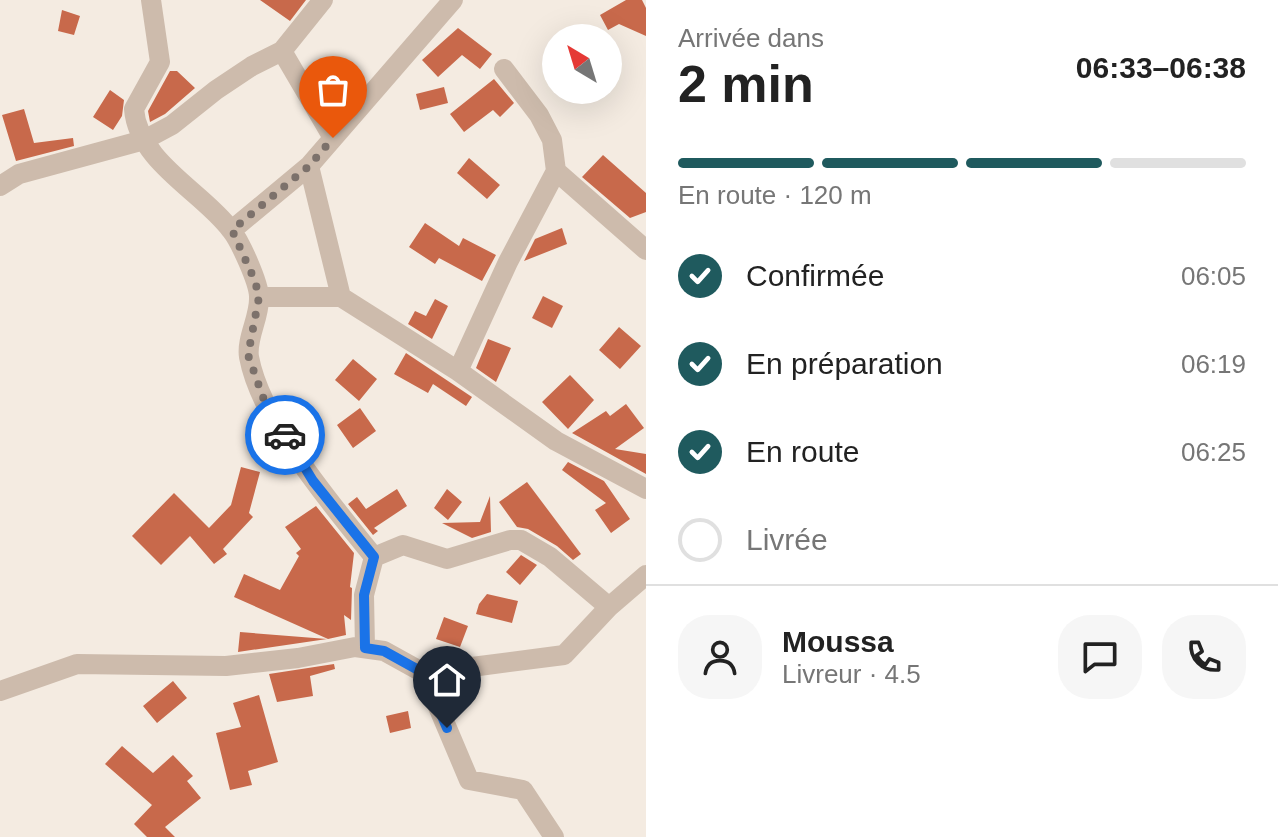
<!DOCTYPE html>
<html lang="fr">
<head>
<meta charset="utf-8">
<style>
  body { margin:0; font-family:Helvetica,sans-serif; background:#f6f6f6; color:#222; height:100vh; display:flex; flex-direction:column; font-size:30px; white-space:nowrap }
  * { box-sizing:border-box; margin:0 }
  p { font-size:26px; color:#767676 }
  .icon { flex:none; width:44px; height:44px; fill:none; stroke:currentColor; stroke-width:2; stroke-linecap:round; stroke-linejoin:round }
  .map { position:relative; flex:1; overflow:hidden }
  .side { display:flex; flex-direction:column; background:#fff; width:632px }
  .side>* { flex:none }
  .needle { width:52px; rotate:322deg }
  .controls { position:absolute; left:542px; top:24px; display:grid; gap:16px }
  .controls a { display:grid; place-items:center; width:80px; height:80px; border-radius:50%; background:#fff; box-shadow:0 8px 32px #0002; font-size:40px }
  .pin { position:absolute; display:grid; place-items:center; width:68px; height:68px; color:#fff; margin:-82px -34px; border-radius:50% 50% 50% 0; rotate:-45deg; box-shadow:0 0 8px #0007 }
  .pin .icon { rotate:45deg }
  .courier { position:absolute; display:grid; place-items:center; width:80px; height:80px; margin:-40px; border:6px solid #1a73e8; border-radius:50%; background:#fff; color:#222; box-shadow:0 2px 10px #0007 }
  .summary em { font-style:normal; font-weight:600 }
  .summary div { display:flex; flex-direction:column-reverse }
  .summary { display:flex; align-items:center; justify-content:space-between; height:136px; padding:0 32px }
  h1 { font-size:52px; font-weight:600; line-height:60px }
  .bar { display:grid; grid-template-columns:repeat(4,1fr); gap:12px 8px; align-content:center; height:96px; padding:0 32px }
  .bar i { height:10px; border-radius:6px; background:#e0e0e0 }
  .bar .current { background:#1f5a5e }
  .bar p { grid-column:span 4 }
  .line { display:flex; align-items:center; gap:20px; padding:0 32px; border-top:2px solid #e0e0e0 }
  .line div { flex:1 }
  .round { display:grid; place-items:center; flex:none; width:84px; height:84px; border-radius:32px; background:#f6f6f6 }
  ol { padding:0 32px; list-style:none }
  li { display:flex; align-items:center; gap:24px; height:88px }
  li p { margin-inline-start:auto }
  li .icon { padding:8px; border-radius:50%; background:#1f5a5e; color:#fff; stroke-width:4 }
  li:last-child { color:#767676 }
  li i { width:44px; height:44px; border:4px solid #e0e0e0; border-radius:50% }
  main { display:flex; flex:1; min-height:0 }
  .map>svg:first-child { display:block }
  .building { fill:#c8694b }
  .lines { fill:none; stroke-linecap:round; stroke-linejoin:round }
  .minor { stroke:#cdbbac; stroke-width:20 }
  .done { stroke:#7c716b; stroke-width:8; stroke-dasharray:0 14.4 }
  .route { stroke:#1a73e8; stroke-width:10 }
</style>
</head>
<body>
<main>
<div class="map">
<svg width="646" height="837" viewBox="0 0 646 837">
  <rect width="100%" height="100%" fill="#f4ebe1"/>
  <path class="building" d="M260,0H306L290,21Z
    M626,0H642L646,8V36L619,24L608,30L600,15Z
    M62,10L80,16L74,35L58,31Z
    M458,28L492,54L480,69L462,55L438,77L422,60Z
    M170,71H177L195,88L165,114L150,122L148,111Z
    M494,79L514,103L500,117L493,110L464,132L450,114Z
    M444,87L448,103L420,110L416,94Z
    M110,90L124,100L122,116L113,130L93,117Z
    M24,109L34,143L73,138L74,146L16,161L2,115Z
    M603,155L646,193V212L630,218L582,177Z
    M469,158L500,185L487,199L457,173Z
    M425,223L459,246L463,238L496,255L482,281L439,258L435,264L409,247Z
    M562,228L567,244L524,261L535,239Z
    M543,296L563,306L552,328L532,318Z
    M435,299L448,306L432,339L408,324L415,311L426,316Z
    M619,327L641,346L620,369L599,350Z
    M488,339L511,348L496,382L476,368Z
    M406,353L472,397L466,406L433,384L428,393L394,374Z
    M353,359L377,379L359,401L335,380Z
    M570,375L594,400L568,429L542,402Z
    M626,404L644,428L615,449L646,454V474L572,433L606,411L610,416Z
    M360,408L376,431L353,448L337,425Z
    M568,462L604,481L630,519L611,533L595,510L606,503L562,470Z
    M241,467L260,472L249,513L253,517L223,549L227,554L214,564L190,536L161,565L132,536L174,493L209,528L231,505Z
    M527,482L581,554L573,560L557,546L528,529L517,527L499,502Z
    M397,489L407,506L374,528L378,531L373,535L348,504L357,497L366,509Z
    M447,489L462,502L448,520L434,508Z
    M490,496L491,532L472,538L442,523L480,522Z
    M316,506L354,553L350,587L352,588L351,620L344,615L346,635L328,639L234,597L244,574L280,590L299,556L296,553L301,549L285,527Z
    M521,555L537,565L520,585L506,572Z
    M487,594L518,601L512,623L476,614L479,604Z
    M444,617L468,626L460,647L436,639Z
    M240,632L327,639L238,652Z
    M334,664L335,669L310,676L313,696L277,702L269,674Z
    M173,681L187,698L157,723L143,706Z
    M259,695L278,762L248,771L252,785L230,790L216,733L241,727L233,703Z
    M408,711L411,728L390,733L386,716Z
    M122,746L153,773L173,755L193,776L187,781L201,798L165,827L175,837H147L134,824L152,805L105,764Z"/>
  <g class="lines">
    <path class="minor" d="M151,0L160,62L134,109C138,162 203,192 231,230C240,241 259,283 259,297C260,317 246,338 249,357C261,422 333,506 374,557L364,595L365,648
      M282,51L333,138
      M309,166L341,297
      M556,171L646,250
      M0,186L19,174L144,140L172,125L216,90L252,66L282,51L323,0
      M232,230L309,166L453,0
      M259,297H341L458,371L556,441L646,489
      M458,371L508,262L556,171L552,140L539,115L504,69
      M374,557L403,545L447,559L510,540H521L550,557L609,607
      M431,677L436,702L469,780L523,790L554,837
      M0,691L77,664L226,666L298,658L355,647L384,651L431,677L464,668L564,655L609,607L646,575"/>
  </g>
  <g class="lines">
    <path class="done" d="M285,435L264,400L248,355L259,297L255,281L232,230L309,166L333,138"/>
    <path class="route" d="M285,435L313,481L374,557L364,595L365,648L384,651L431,677L436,702L447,728"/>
  </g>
</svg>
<div class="controls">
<a><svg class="needle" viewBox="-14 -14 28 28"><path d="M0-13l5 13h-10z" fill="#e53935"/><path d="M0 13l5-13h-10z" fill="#767676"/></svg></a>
</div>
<div class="pin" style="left:333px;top:138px;background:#ea580c"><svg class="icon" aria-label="bag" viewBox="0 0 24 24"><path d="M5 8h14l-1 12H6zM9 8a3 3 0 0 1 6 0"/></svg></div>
<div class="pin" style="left:447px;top:728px;background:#1f2937"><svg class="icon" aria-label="home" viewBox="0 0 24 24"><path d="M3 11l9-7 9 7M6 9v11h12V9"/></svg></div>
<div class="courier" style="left:285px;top:435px"><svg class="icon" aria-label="car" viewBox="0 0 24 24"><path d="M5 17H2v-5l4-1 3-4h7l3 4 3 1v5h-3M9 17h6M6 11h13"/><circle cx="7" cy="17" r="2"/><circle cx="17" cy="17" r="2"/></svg></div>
</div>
<section class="side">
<div class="summary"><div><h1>2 min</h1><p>Arrivée dans</p></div><em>06:33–06:38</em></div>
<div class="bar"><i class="current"></i><i class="current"></i><i class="current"></i><i></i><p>En route · 120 m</p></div>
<ol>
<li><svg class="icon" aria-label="check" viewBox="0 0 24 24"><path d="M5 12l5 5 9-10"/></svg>Confirmée<p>06:05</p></li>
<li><svg class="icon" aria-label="check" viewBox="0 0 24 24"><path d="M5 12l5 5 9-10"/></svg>En préparation<p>06:19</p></li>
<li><svg class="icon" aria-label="check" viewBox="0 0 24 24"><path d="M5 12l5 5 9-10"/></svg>En route<p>06:25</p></li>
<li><i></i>Livrée</li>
</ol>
<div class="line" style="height:144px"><a class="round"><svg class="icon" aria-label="person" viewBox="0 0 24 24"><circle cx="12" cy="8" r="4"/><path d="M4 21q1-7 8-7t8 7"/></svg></a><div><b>Moussa</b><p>Livreur · 4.5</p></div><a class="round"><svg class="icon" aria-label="chat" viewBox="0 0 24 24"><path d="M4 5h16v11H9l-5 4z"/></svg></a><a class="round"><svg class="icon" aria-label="phone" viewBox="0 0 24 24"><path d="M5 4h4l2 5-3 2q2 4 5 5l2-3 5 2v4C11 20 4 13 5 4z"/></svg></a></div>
</section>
</main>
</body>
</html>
